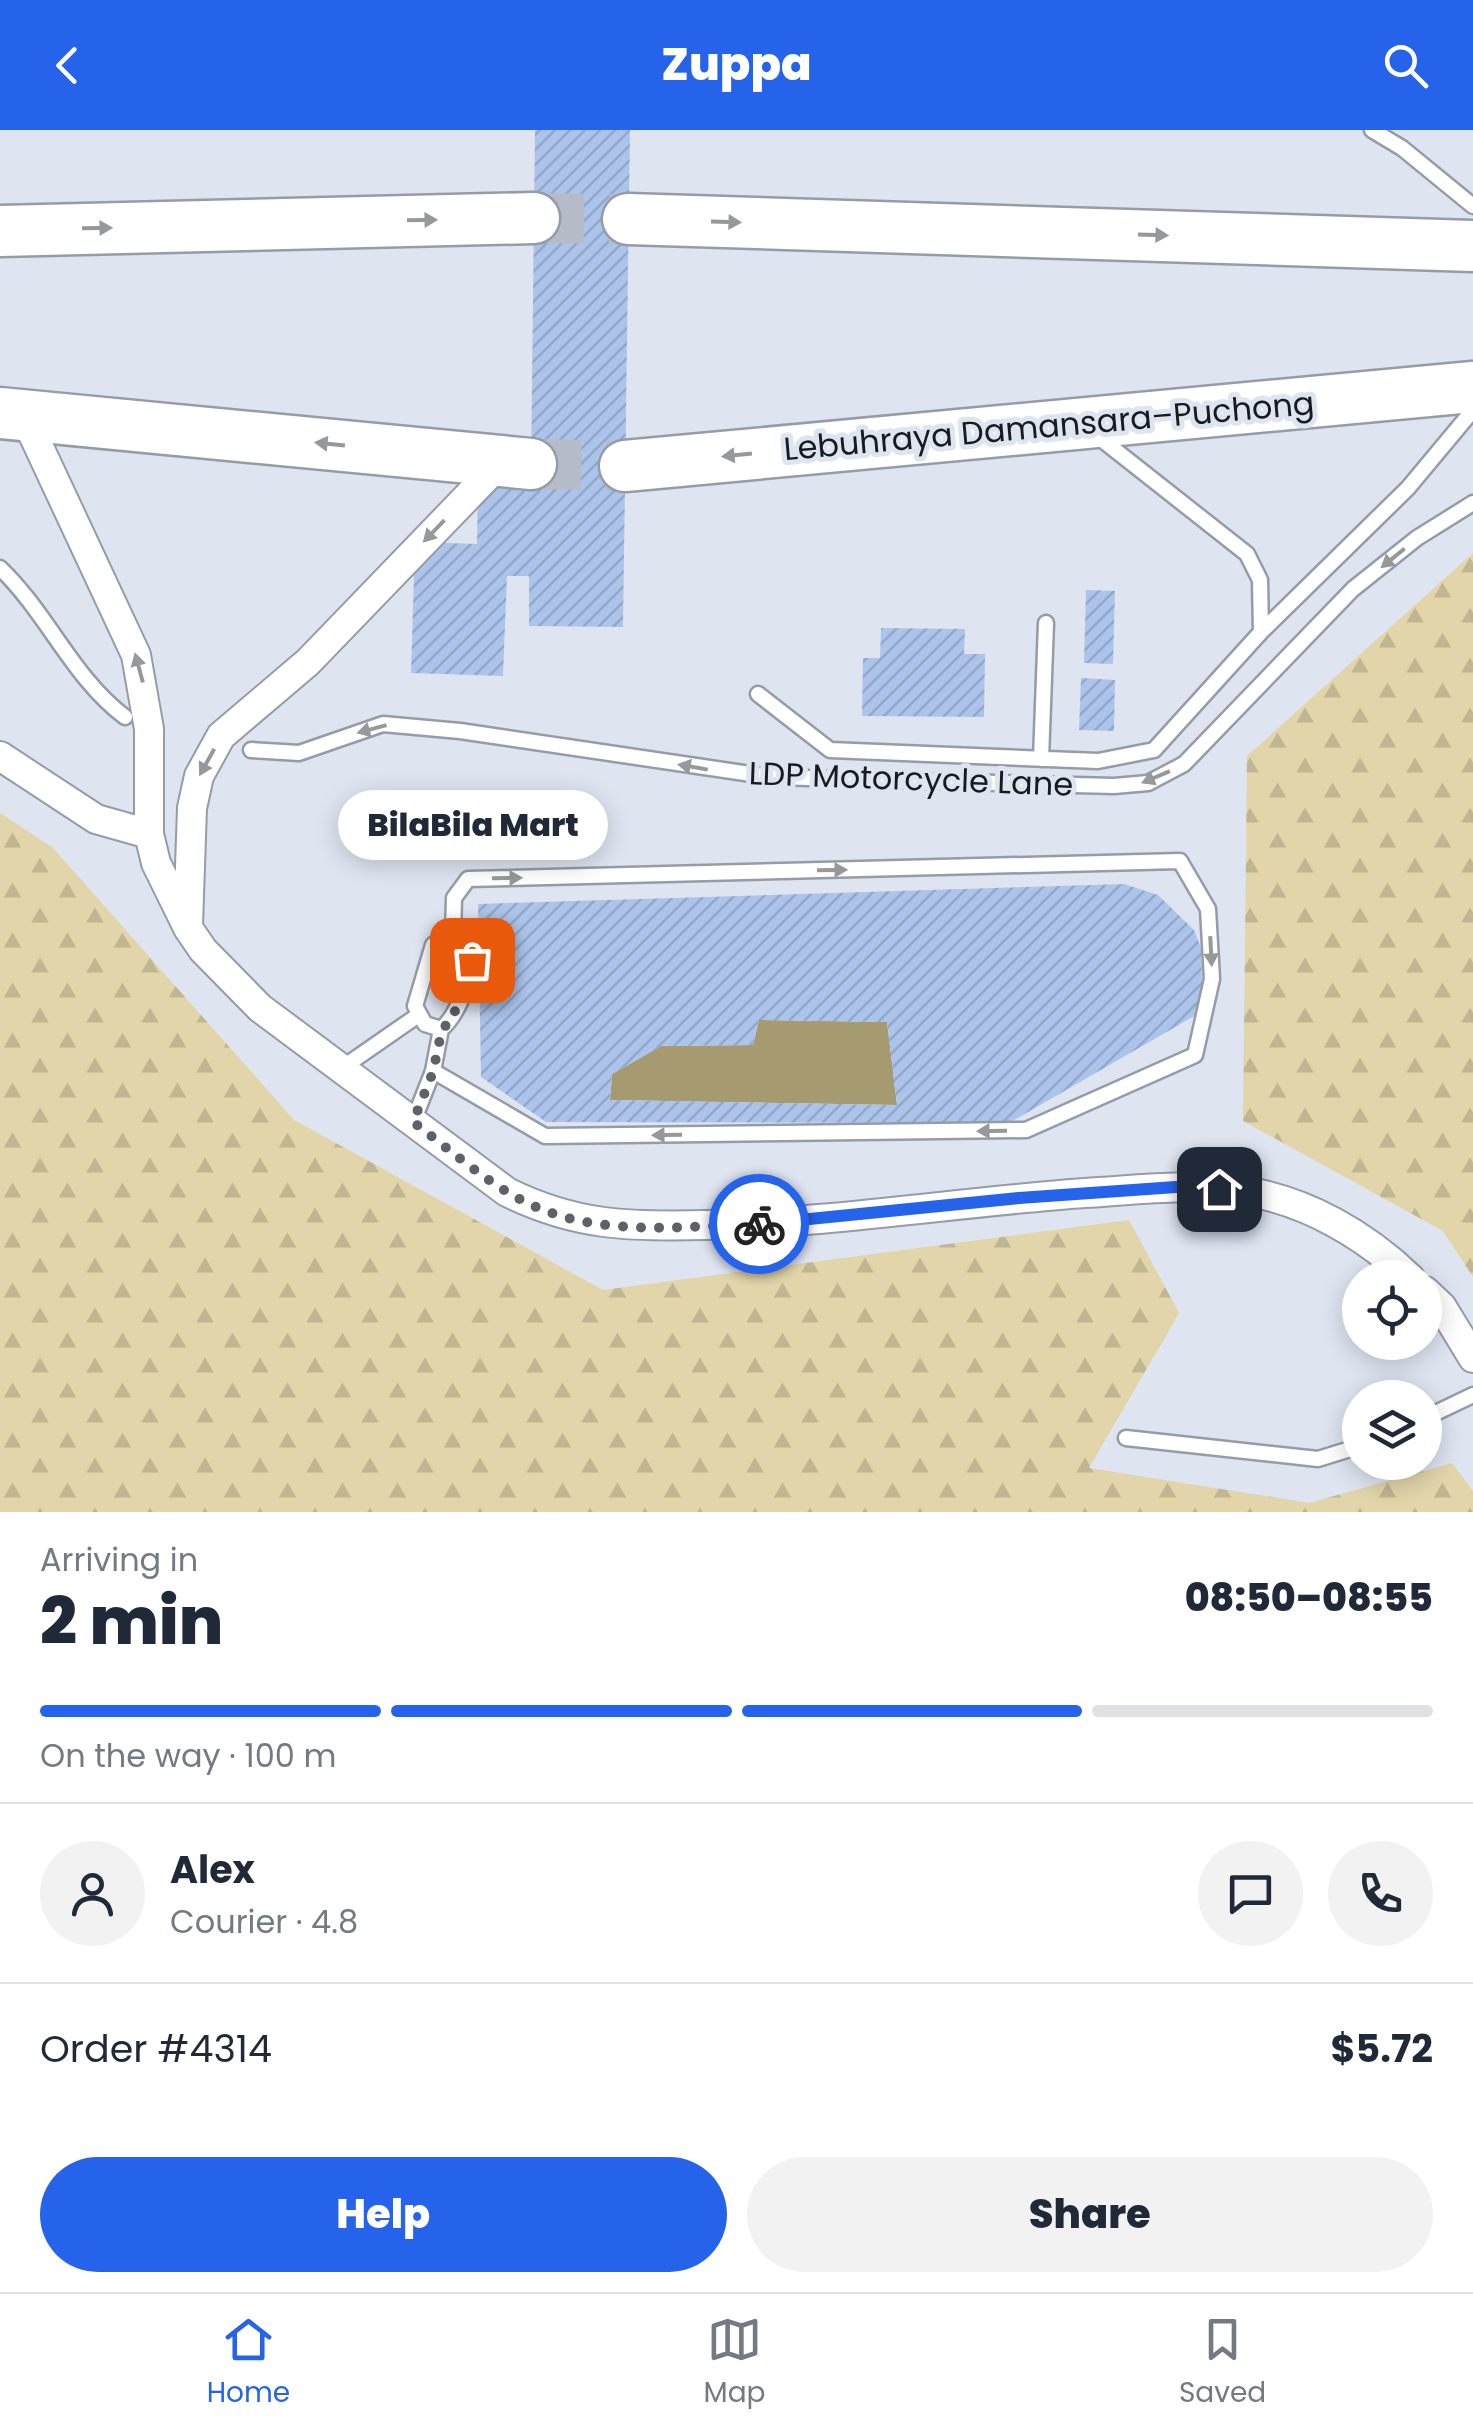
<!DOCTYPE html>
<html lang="en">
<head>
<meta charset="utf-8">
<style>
  body { margin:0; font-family:Poppins,sans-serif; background:#f2f2f3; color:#1f2937; height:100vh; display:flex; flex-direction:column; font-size:38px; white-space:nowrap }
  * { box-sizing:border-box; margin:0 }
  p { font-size:32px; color:#747a83 }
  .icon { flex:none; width:55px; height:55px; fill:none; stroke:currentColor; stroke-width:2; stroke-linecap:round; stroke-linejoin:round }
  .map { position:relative; height:1382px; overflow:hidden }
  .side { display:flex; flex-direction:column; background:#fff; flex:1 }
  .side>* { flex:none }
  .fabs { position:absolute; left:1342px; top:1130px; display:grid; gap:20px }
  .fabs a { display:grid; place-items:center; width:100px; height:100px; border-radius:50%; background:#fff; box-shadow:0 5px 25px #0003; font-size:50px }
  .pin { position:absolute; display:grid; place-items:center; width:85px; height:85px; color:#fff; margin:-42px; border-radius:20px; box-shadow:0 5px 15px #0006 }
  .courier { position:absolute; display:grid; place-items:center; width:100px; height:100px; margin:-50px; border:8px solid #2563eb; border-radius:50%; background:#fff; color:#222; box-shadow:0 2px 12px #0007 }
  .bubble { position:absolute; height:70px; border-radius:35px; background:#fff; box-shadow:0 5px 25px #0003; font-size:32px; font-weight:800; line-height:70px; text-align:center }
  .overview em { font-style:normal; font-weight:800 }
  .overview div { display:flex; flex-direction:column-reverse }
  .overview { display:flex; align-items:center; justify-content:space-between; height:170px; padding:0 40px }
  h1 { font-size:65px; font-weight:800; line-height:75px }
  .bar { display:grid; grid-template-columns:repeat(4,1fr); gap:15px 10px; align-content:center; height:120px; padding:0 40px }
  .bar i { height:12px; border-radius:8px; background:#e0e1e3 }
  .bar .active { background:#2563eb }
  .bar p { grid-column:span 4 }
  .line { display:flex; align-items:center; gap:25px; padding:0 40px; border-top:2px solid #e0e1e3 }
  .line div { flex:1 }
  .round { display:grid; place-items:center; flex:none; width:105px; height:105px; border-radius:52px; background:#f2f2f3 }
  .cta { display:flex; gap:20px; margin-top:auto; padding:20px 40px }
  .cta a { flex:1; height:115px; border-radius:60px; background:#2563eb; color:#fff; font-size:40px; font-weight:800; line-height:115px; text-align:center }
  .cta a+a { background:#f2f2f3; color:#1f2937 }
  header { display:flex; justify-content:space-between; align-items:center; height:130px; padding:0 40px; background:#2563eb; color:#fff; font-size:45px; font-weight:800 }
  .tabs { display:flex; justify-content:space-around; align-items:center; height:140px; border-top:2px solid #e0e1e3; background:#fff; font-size:28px; color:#747a83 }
  .tabs a { display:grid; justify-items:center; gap:5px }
  .tabs .active { color:#2563eb }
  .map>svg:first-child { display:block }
  .forest { fill:url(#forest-firs) }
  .water { fill:#a69a70 }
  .building { fill:url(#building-hatch); fill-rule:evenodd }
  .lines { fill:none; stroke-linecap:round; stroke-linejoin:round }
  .highway-tunnel { stroke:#b6bcc7; stroke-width:50; stroke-dasharray:50 25; stroke-linecap:butt }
  .lane-casing { stroke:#959ca7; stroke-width:19 }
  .street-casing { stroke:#959ca7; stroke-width:32 }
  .highway-casing { stroke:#959ca7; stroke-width:55 }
  .lane { stroke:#fff; stroke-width:14 }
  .street { stroke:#fff; stroke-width:28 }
  .highway { stroke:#fff; stroke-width:50 }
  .oneway { fill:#97989a }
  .done { stroke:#5d6168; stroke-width:10; stroke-dasharray:0 18 }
  .route { stroke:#2563eb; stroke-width:12 }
  .labels { text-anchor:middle; stroke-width:10; stroke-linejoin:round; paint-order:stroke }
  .street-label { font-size:32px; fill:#171a1e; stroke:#dee5f1 }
</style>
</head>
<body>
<header><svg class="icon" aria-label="back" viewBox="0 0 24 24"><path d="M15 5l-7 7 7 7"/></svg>Zuppa<svg class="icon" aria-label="search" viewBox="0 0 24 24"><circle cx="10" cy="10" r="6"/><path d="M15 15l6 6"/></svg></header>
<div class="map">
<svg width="1473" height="1382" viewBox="0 0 1473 1382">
  <defs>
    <pattern id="forest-firs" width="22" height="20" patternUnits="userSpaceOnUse" patternTransform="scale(2.5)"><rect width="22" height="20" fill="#e1d5a9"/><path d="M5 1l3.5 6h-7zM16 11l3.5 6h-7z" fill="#c0b691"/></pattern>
    <pattern id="building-hatch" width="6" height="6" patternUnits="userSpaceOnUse" patternTransform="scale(2.5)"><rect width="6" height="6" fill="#acc4eb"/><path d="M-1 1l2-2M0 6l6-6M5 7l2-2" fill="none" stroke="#93a8c9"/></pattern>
  </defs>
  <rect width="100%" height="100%" fill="#dee5f1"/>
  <path class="forest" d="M1473,423V1147L1443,1101L1243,991L1247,626Z
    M0,683L53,718L294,990L603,1160L1129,1090L1179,1183L1089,1338L1309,1373L1452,1333L1473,1361V1382H0Z"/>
  <path class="water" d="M759,890L887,892L897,975L610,970L612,944L661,916L753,915Z"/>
  <path class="building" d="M535,0H630L623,497L529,496V446H507L503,546L411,543L415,412L477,414L478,336L531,338Z
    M1086,460L1115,461L1113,534L1084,533Z
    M881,498L965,499L964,524H985L984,587L862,586L863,528H880Z
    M1081,548L1115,550L1114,601L1079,600Z
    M1124,754L1158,765L1194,800L1201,818L1203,881L1009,993L546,992L481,947L478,774ZM759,890L887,892L897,975L610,970L612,944L661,916L753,915Z"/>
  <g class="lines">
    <path class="highway-tunnel" d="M534,88L628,89
      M531,334L625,336"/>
    <g class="lane-casing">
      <path id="lane" d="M1372,0L1402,18L1473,76
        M1096,305L1247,424L1260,450L1261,502
        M0,438C48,484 72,547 125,587
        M758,564L830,620L1098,631L1154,620L1261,502L1408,358L1473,280
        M251,620L299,623L383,594L460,601L771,647L1114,656L1148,653L1184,634L1353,459L1417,408L1473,373
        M1041,629L1046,493
        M453,803C459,807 467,811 470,819C477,839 457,887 441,899L425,894L415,876L433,815Z
        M342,938L417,886
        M433,941L545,1006L1026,1000L1195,925L1212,849L1208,779L1180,731L468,749L454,768L453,803
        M413,992L433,941L441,899
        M1425,1288L1473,1265
        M1126,1308L1318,1329L1360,1316"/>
    </g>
    <g class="street-casing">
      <path id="street" d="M24,285L136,525L149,599V704L156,733L188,798L203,820L260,878L507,1062C576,1096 630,1097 706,1095C833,1093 958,1072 1085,1063C1138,1060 1191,1053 1244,1061C1307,1071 1365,1105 1410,1148
        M0,626L96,689L149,704
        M188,795L192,678L199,646L221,606L308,532L502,331
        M1425,1161L1442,1177L1473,1228"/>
    </g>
    <g class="highway-casing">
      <path id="highway" d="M628,89L1473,116
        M0,101L534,88
        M0,283L531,334
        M625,336L1473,257"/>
    </g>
    <use href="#lane" class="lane"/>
    <use href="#street" class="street"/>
    <use href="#highway" class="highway"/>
  </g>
  <defs><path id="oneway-solid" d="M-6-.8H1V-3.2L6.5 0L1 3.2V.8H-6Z" transform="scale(2.5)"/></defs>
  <g class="oneway">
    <use href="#oneway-solid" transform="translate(422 90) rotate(-1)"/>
    <use href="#oneway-solid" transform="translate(726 92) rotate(2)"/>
    <use href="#oneway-solid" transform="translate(97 98) rotate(-1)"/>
    <use href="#oneway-solid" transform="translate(1153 105) rotate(2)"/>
    <use href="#oneway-solid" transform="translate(330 314) rotate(-174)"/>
    <use href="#oneway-solid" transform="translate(737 325) rotate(174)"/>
    <use href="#oneway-solid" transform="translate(434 401) rotate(134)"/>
    <use href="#oneway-solid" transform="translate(1393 428) rotate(141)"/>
    <use href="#oneway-solid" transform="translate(139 538) rotate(-105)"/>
    <use href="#oneway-solid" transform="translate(372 599) rotate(165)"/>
    <use href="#oneway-solid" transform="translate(207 632) rotate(119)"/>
    <use href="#oneway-solid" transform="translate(693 637) rotate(-170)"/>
    <use href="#oneway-solid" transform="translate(1156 647) rotate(157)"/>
    <use href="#oneway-solid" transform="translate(832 740) rotate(-1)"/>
    <use href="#oneway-solid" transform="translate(507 748) rotate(-1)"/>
    <use href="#oneway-solid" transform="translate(1211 821) rotate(87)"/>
    <use href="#oneway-solid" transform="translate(992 1001) rotate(179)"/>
    <use href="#oneway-solid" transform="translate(667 1005) rotate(179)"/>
  </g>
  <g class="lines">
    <path class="done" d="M472,830L452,890L442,899L433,942L413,992C455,1023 497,1063 546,1081C612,1106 690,1096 759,1094"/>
    <path class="route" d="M759,1094L1019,1068L1190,1056L1219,1059"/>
  </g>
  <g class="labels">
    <g class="street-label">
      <text transform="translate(1049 296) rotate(-5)" y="11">Lebuhraya Damansara–Puchong</text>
      <text transform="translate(911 649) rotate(2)" y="11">LDP Motorcycle Lane</text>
    </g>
  </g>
</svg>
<div class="fabs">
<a><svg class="icon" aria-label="locate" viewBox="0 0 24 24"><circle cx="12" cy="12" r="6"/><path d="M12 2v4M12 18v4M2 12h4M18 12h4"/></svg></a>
<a><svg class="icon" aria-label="layers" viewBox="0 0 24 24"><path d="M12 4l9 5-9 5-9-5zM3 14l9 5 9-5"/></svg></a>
</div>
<div class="pin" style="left:472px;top:830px;background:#ea580c"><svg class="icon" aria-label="bag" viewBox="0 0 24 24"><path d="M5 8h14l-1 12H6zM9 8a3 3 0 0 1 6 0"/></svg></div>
<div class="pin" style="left:1219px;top:1059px;background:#1f2937"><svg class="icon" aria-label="home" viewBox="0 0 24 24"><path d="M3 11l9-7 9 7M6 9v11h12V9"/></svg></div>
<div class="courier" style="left:759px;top:1094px"><svg class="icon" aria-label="bike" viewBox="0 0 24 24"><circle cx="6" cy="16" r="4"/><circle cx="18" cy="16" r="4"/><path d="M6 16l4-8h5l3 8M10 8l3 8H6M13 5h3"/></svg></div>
<div class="bubble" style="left:338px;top:660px;width:270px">BilaBila Mart</div>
</div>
<section class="side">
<div class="overview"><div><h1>2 min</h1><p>Arriving in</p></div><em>08:50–08:55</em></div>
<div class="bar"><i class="active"></i><i class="active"></i><i class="active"></i><i></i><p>On the way · 100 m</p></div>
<div class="line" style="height:180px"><a class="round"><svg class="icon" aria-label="person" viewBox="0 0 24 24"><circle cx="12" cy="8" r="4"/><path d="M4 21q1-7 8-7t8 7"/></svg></a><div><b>Alex</b><p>Courier · 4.8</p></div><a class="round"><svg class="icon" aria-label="chat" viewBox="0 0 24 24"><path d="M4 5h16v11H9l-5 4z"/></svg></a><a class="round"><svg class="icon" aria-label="phone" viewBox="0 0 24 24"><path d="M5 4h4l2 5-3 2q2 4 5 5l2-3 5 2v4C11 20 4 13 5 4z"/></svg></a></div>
<div class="line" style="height:130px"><div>Order #4314</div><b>$5.72</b></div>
<div class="cta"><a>Help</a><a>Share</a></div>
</section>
<nav class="tabs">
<a class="active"><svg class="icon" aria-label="home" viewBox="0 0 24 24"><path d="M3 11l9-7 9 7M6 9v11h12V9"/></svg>Home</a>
<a><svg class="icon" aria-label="map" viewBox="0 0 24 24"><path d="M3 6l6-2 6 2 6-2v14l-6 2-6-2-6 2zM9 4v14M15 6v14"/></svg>Map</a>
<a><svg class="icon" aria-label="saved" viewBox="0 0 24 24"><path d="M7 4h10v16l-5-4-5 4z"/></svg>Saved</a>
</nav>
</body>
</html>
